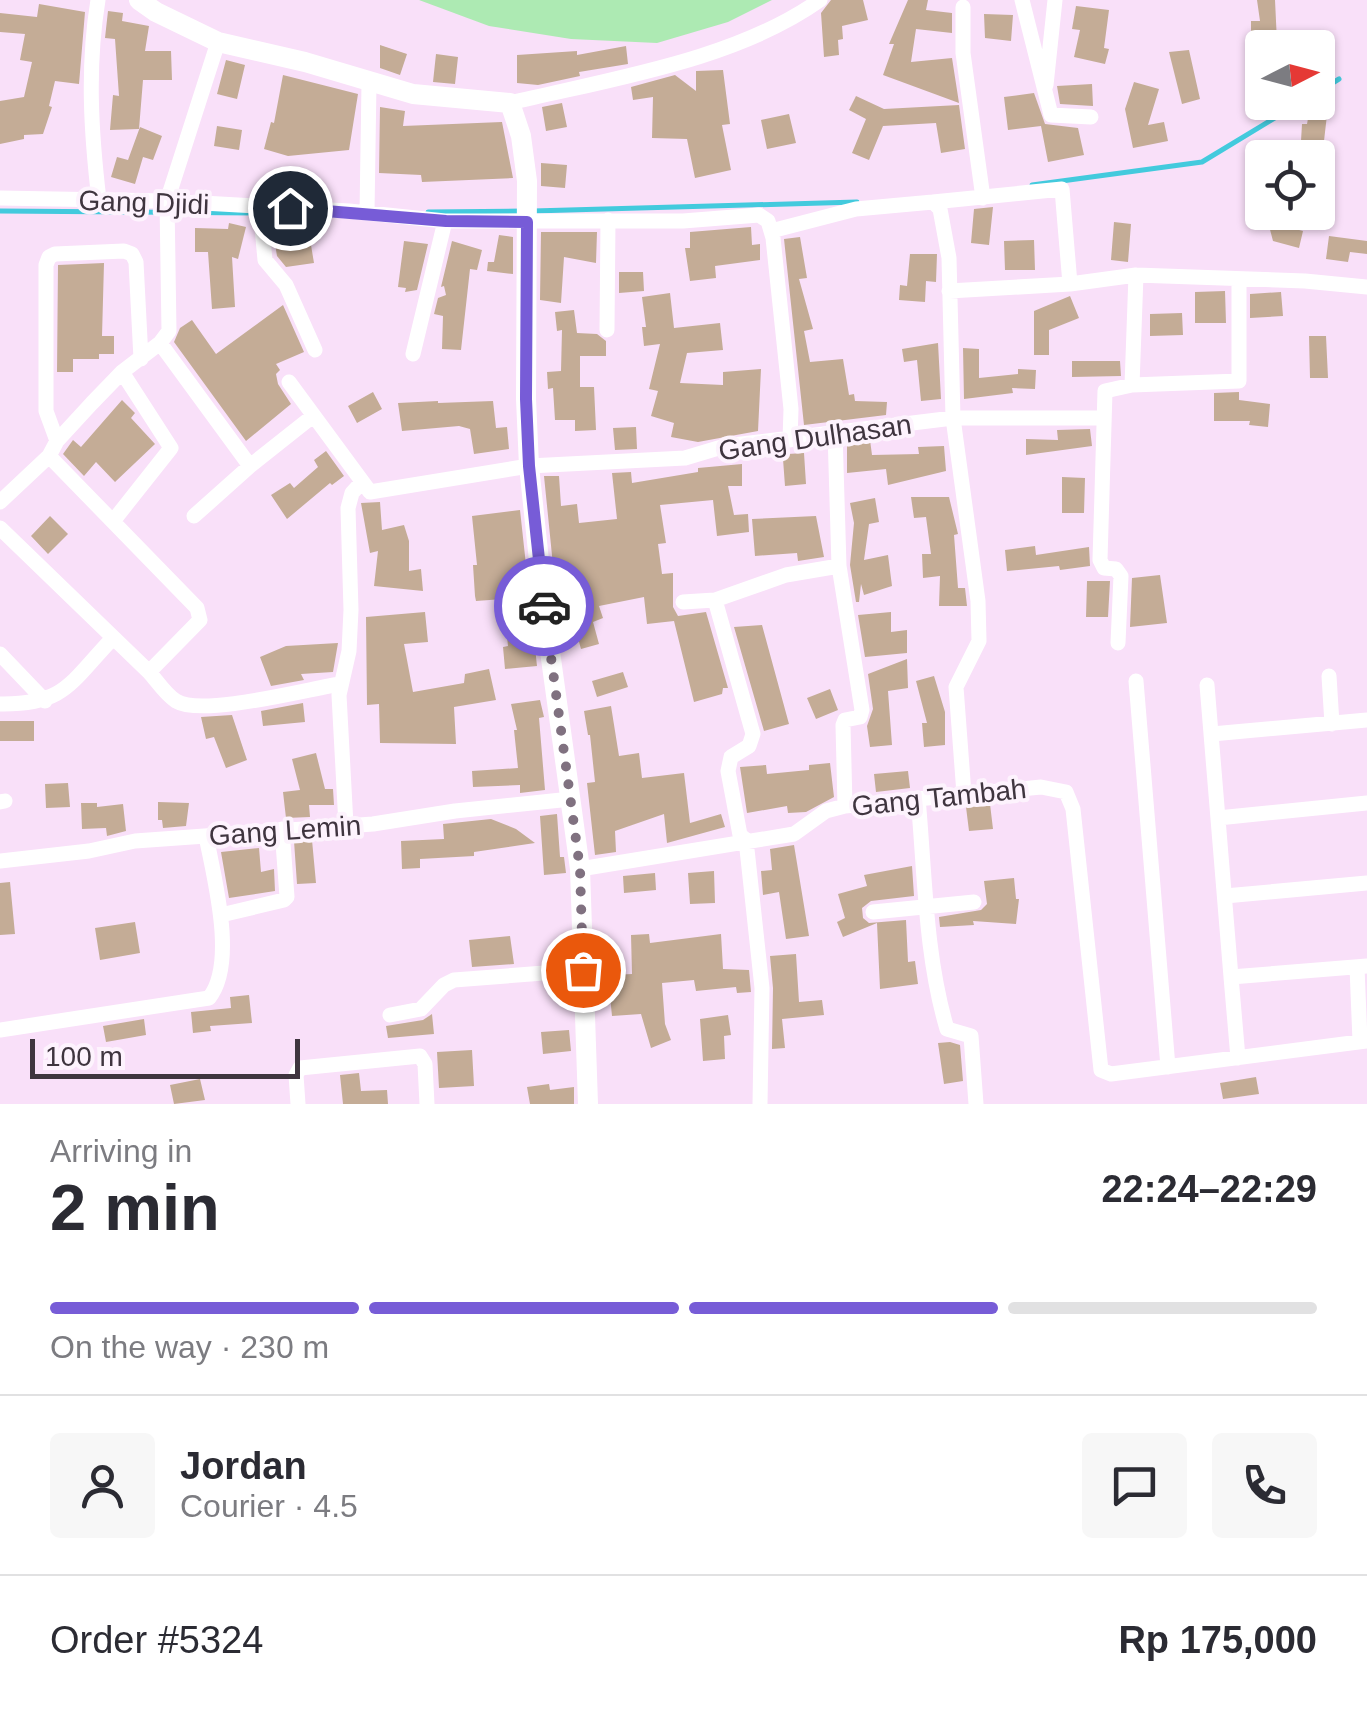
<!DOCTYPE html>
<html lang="en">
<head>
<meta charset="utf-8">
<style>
  body { margin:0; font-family:Helvetica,sans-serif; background:#f7f7f7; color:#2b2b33; height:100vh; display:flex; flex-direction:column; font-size:38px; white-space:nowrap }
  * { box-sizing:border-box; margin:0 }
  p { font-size:32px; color:#7c7c81 }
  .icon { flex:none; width:55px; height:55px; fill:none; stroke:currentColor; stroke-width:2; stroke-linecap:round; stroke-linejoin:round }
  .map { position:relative; height:1104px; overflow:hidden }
  .details { display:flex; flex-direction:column; background:#fff; flex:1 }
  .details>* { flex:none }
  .needle { width:65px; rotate:84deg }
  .fabs { position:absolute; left:1245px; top:30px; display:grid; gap:20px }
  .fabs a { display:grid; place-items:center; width:90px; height:90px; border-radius:10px; background:#fff; box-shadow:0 2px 8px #0004; font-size:50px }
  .scale { position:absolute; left:30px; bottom:25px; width:270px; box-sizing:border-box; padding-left:10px; border:5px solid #3f353f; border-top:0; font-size:28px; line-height:35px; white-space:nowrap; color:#3f353f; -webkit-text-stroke:8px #fdf3fd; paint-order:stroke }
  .pin { position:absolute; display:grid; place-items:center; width:85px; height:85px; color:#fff; margin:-42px; border:5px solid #fff; border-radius:50%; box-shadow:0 2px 10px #0007 }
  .courier { position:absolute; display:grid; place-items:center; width:100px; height:100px; margin:-50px; border:8px solid #775cd7; border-radius:50%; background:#fff; color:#222; box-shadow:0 2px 12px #0007 }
  .head em { font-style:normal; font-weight:700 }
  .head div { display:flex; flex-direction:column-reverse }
  .head { display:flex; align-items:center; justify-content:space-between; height:170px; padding:0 50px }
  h1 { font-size:65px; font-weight:700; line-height:75px }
  .bar { display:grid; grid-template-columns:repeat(4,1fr); gap:15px 10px; align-content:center; height:120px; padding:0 50px }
  .bar i { height:12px; border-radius:8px; background:#e1e1e2 }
  .bar .current { background:#775cd7 }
  .bar p { grid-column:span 4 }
  .line { display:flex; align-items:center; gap:25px; padding:0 50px; border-top:2px solid #e1e1e2 }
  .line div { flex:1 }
  .round { display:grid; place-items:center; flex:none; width:105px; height:105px; border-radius:10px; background:#f7f7f7 }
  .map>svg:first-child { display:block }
  .green { fill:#adeab3 }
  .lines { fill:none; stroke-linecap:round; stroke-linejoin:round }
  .stream { stroke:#43cadd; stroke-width:5 }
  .building { fill:#c4ac96 }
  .minor { stroke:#fff; stroke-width:15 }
  .tertiary { stroke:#fff; stroke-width:20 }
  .done { stroke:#807180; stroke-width:10; stroke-dasharray:0 18 }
  .route { stroke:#775cd7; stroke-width:12 }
  .labels { text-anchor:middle; stroke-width:8; stroke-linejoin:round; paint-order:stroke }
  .street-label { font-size:28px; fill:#3f353f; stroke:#fdf3fd }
</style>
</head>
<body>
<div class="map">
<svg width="1367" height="1104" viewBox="0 0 1367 1104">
  <rect width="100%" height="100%" fill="#f9e0f9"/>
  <path class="green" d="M419,0H772L728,22L657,43L571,39L489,26Z"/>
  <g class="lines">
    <path class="stream" d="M1318,92L1339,79
      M1032,185L1202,162L1301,102
      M0,211L257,213
      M533,211L857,202
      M428,212L522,211"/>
  </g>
  <path class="building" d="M831,0H863L868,20L842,26L843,39L838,40L839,55L824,57L821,13Z
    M908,0H928L926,10L952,13V33L916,29L911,62L952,58L959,103L883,75L894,44H889Z
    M1257,0H1275L1277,42L1251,43V21H1260Z
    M39,4L85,12L79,84L55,81L49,106L52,107L43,134L24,135V139L0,144V101L24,97L32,62L20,60L25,34L0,32V13L37,17Z
    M1076,6L1109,10L1104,48L1109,49L1105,64L1074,57L1080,30L1072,29Z
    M108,11L123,13L122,21L149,26L145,51H171L172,80H143L139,129L110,130L113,95L119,96L115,39L105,38Z
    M984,14L1013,15L1011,41L985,38Z
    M380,45L407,54L400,75L380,68Z
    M626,46L628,64L579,72L580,76L538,85L517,83V55L577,51V55Z
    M1189,50L1200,99L1182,104L1169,52Z
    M436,54L458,57L455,84L433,82Z
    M226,60L245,65L237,99L217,94Z
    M723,70L730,124L722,125L731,170L695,178L687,139L652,138L653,97L633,100L631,87L675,75L696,91V71Z
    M283,75L358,94L349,150L288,156L264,149L271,122L274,123Z
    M1134,82L1159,89L1148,125L1164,122L1168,141L1133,148L1125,109Z
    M1092,84L1093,106L1060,104L1057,86Z
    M1034,93L1045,124L1078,128L1084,155L1048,162L1041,126L1008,130L1004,97Z
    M856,96L884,109L959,105L965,149L941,153L936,123L883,126L869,160L852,153L866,119L849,110Z
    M562,103L567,127L546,131L542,107Z
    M380,107L405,111L403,126L502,122L513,178L422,182L421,175L379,173Z
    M1309,113L1327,115L1322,158H1300L1302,124H1307Z
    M789,114L796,143L767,149L761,120Z
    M217,126L242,130L239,150L214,146Z
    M140,127L162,136L153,160L143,157L135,184L111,177L117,157L128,160Z
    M541,163L567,165L565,188L541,186Z
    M993,207L989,245L971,243L974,209Z
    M1114,222L1131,224L1128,262L1111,260Z
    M1268,222L1303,231L1299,248L1273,241Z
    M229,223L246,227L238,259L232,257L235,307L212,309L208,252H195V228L228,229Z
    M751,227L752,245L760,244V260L715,266L716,278L690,281L685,248H690V232Z
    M541,232H597L596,263L564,257L561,303L540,300Z
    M499,235L513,237V274L487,271L488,262H494Z
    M1329,236L1367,241V254L1350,252L1348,262L1326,259Z
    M800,237L807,278L799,279L813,329L804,331L810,362L843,359L849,395L854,394L855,401L887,402L886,415L804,425L784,239Z
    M310,239L314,263L286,267L277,256L275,244Z
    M1034,240L1035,270H1005L1004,241Z
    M404,241L428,244L417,290L405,292L406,288L398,287Z
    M452,241L482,250L477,270L470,269L461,350L442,349L443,316L434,314L438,298L446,295L444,286L441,287Z
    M910,254H937L936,282L926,281L925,302L899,300L900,285L907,286Z
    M104,263L102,336H114V354H99V359H73V372H57L58,265Z
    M619,272H643L644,291L619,293Z
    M1225,291L1226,323H1195V292Z
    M1281,292L1283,316L1250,318V294Z
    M670,293L674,328L720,323L723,350L687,353L680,383L723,385V372L761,369L758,431L698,442L671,437L674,423L651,416L658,391L649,389L660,344L644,346L642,327H646L642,297Z
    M1070,296L1079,318L1049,330V355H1034V311Z
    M283,305L304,352L276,364L280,370L276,374L278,384L291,404L246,441L174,342L180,328L192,320L216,354Z
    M574,310L577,333L597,334L606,341V356H580V387H594L596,430L575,431V420H555L553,388L548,389L547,372L561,371L562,330L557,331L555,312Z
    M1182,313L1183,335L1150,336V314Z
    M1309,336H1326L1328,378H1310Z
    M938,343L941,399L921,401L917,360L904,362L902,349Z
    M963,348L979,349V378L1018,374V369L1036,370L1035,389L1012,388L1013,393L964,399Z
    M1072,361H1120L1121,376L1072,377Z
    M373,392L382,409L357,423L348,406Z
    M1239,392V400L1270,404L1268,427L1249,425L1250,421H1214V393Z
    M122,400L135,413L131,418L155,444L115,482L96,462L84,476L63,454L73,440L81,447Z
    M438,401V403L493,401L496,428L507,427L509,449L474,454L470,429L459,426L402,431L398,403Z
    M636,427L637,449L615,450L613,428Z
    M1090,429L1092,446L1026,455V439L1058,440L1057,430Z
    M870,440L872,455L919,454L918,447L944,446L946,471L888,485L886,469L847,473V442Z
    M326,451L344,476L332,485L330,483L287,519L271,495L290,483L294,488L318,467L314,460Z
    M804,453L806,484L785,486L783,459H787L788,454Z
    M742,464V486H728L734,515L748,514L749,532L717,536L713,500L660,505L666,543L658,544L662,574L673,573V607L678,616L706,612L728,688H723L722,694L694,702L674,621L647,624L644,597L599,606L603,618L593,622L599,644L581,649L576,631L580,630L567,594L556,595L544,476H559L561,506L577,504L579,523L617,519L612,473L631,472L632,483L698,472V468Z
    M1062,477L1085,478L1084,513H1062Z
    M911,497H949L958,534L954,535L958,588H965L967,606H939L940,576L923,578L922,554H931L926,517L914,518Z
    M875,498L879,522L869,524L864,560L888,555L892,586L864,595L861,584L859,602H856L850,565L854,523L850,503Z
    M380,502L382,530L404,525L409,541V571L421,569L423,591L374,586L378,551L370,553L361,503Z
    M520,510L537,666L505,669L503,647L508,646L503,599L476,601L475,596L473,565H477L472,516Z
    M50,516L68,534L48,554L31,536Z
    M816,516L824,557L798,561L797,553L755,556L752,519Z
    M1035,546L1036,555L1089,547L1090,566L1060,570L1059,566L1007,571L1005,550Z
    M1160,575L1167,623L1130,627L1132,578Z
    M1087,581H1110L1108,617H1086Z
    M425,612L428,642L404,644L413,692L464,683L465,674L489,669L496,700L454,707L456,744L380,743L379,704L367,705L366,617Z
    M891,612V632L907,630V653L865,657L858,615Z
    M762,625L789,724L764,731L734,627Z
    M338,643L333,672L301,674L304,680L271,686L260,657L286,646Z
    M907,659L908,688L888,691L892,745L870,747L867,726L873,709L868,674Z
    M623,672L628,687L597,697L592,681Z
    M934,676L945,712V745L924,747L922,723H927L916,681Z
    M830,689L838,710L816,719L807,698Z
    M540,700L544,717L539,718L545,790L520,793V785L473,787L472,771L518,768L514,730H517L511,704Z
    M303,703L305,722L263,726L261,711Z
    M611,706L619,756L639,753L642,778L684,773L690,823L721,814L725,827L667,843L664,814L615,831L616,852L595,855L587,783L595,782L590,735H588L584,711Z
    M232,715L247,760L226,768L214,737L206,739L201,717Z
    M0,721H34V741H0Z
    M316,753L325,789H333L334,805H309L310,817L286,818L283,792L300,790L292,759Z
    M830,763L834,797L806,812L788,813L787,806L747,813L740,767L766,765L767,774L809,770V765Z
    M908,771L910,788L876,792L874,774Z
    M68,783L70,807L46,808L45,784Z
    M158,802L189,803L186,826L163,828L162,820H158Z
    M81,803H97V807L123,804L126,831L107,836L106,828L82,829Z
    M990,804L993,829L969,831L966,807Z
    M557,814L560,857H564L566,873L544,875L540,816Z
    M491,819L516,829L535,843L474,852V856L420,859V868L402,869L401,841L444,839L443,824Z
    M312,840L316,883L297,884L294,841Z
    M794,845L809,936L786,939L779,892L763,895L761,871L772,870L770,849Z
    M259,848L261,872L274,869L275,891L229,898L221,852Z
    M912,866L914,896L871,901L862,908L863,918L869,923L906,920L908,962L915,961L918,984L880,989L877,923L843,937L837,922L845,918L838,894L867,886L864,875Z
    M714,871L715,903L690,904L688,873Z
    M655,873L656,890L624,893L623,876Z
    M1014,878L1016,899H1019L1016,924L973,921L974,925L940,927L939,917L981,910L987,904L984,881Z
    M10,882L15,934L0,935V883Z
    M135,922L140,953L100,960L95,928Z
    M649,934L650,943L721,934L723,969L749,970L751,992L737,993L736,987L696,991L694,980L662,983L665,1024L671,1040L651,1048L641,1014L612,1016L610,996H614L612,975L632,974L631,935Z
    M510,936L514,964L472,967L469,940Z
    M796,954L799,1002L822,1000L824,1015L782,1019L785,1048L772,1049L773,988L770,956Z
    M249,995L252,1023L210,1026L211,1031L193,1033L191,1012L231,1008L230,997Z
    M432,1014L434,1034L388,1038L386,1026L423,1020Z
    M728,1015L731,1035L724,1036L725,1059L703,1061L700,1019Z
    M144,1019L146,1035L106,1042L103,1026Z
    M569,1030L571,1051L543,1054L541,1032Z
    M950,1042L960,1045L963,1081L944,1084L938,1043Z
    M472,1050L474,1086L439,1088L437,1052Z
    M359,1073L361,1091L387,1090L388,1104H343L340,1075Z
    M1256,1077L1259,1094L1223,1099L1220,1083Z
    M200,1079L205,1100L174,1104L170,1085Z
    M549,1084L550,1090L574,1087V1104H530L527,1087Z"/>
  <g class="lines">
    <path class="minor" d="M98,0C87,67 91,132 99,200
      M1022,0L1051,115L1091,117
      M963,7V53L983,198
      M1046,85L1055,0
      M510,103C610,79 736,60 820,0
      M0,198L167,201L349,211L445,221H683L759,215L768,221L773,238L791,409L790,440
      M260,206L265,260L286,285L315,350
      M367,213L369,83
      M771,231L856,209L933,202
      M949,291L1070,284L1136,275L1305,281L1367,287
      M607,330L608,220
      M160,343L250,466
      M413,354L445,221
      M289,382L370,492L529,466L685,458L725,446L953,418H1102
      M1132,385L1136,275
      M835,432L839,566L862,710L860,717L845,720L843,725L845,806
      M57,441L46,411V265L49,257L55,254L124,251L132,254L136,262L141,359
      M0,502L49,456L57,441L92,403L122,372L160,343L169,331L167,201L218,42
      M194,516L250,466L313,416
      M114,520L171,448L122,372
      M0,528L149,672L200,620L197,608L49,456
      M715,600L786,575L839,566
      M683,602L715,600L753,734L749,746L731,757L728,771L740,835L746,840L762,988L760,1104
      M1118,643L1121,576L1116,569L1104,568L1100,560L1105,391L1132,385L1239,381V279
      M0,654L45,701
      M149,672C157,681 166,695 176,701C202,717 308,689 340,684
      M1329,676L1332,724
      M1136,681L1168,1067
      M1207,685L1231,977
      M0,704C65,705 70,683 112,639
      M1212,734L1367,720
      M964,794L956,687L979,641L978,601L953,418L949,258L940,209L933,202L1062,189L1070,284
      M918,798C925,874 925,955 947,1029L971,1036L976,1104
      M0,802L5,801
      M1218,818L1367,803
      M346,825L339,695L349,651L351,610L348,508L352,493L361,483
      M0,861L89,851L135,841L373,824L455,811L571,799
      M580,869L794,834L826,811L845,806L1041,787L1066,792L1073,809L1101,1070L1111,1074L1367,1041
      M1225,896L1367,883
      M873,912L974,902
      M221,915L284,900L287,897L282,829
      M1357,967L1360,1041
      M390,1015L421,1009L444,985L454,980L583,970
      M0,1030L209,998C237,963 214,878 206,836
      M1238,1058L1231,977L1367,966
      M298,1104L296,1075L300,1068L420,1056L425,1064L427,1104"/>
    <path class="tertiary" d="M139,0L156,12L218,42L305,62L413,94L510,103L521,136L527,181L526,399L529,466L544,608L580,869L588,1104"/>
  </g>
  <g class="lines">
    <path class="done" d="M544,606L580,869L583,970"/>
    <path class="route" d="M290,208L446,221L527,222L526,399L529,466L544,606"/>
  </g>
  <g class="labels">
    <g class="street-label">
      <text transform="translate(144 202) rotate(2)" y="10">Gang Djidi</text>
      <text transform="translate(815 437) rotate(-8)" y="10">Gang Dulhasan</text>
      <text transform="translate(939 797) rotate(-6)" y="10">Gang Tambah</text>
      <text transform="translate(285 830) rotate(-4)" y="10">Gang Lemin</text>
    </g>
  </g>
</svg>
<div class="fabs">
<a><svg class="needle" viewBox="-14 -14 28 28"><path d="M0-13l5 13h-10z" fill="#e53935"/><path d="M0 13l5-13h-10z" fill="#7c7c81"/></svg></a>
<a><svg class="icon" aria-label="locate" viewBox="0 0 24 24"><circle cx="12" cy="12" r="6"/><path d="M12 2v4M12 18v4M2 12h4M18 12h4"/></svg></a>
</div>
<div class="scale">100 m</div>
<div class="pin" style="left:583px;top:970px;background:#ea580c"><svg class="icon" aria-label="bag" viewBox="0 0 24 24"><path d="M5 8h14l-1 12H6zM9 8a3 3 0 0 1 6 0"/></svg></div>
<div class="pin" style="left:290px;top:208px;background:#1f2937"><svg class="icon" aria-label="home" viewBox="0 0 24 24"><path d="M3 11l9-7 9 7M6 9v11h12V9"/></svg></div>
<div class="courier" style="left:544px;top:606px"><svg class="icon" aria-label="car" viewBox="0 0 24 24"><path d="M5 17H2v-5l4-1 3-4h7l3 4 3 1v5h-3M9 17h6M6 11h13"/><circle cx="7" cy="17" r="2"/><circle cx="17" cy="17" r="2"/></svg></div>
</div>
<section class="details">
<div class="head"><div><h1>2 min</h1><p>Arriving in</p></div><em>22:24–22:29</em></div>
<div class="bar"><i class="current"></i><i class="current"></i><i class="current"></i><i></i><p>On the way · 230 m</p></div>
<div class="line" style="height:180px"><a class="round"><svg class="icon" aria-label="person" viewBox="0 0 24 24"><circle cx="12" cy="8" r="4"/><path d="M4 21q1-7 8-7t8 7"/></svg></a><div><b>Jordan</b><p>Courier · 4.5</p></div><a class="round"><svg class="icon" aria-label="chat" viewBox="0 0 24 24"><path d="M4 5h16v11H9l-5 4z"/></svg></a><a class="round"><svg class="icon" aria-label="phone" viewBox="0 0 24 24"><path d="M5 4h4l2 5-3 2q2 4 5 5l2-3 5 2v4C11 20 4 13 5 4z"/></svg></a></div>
<div class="line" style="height:130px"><div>Order #5324</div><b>Rp 175,000</b></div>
</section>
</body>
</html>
